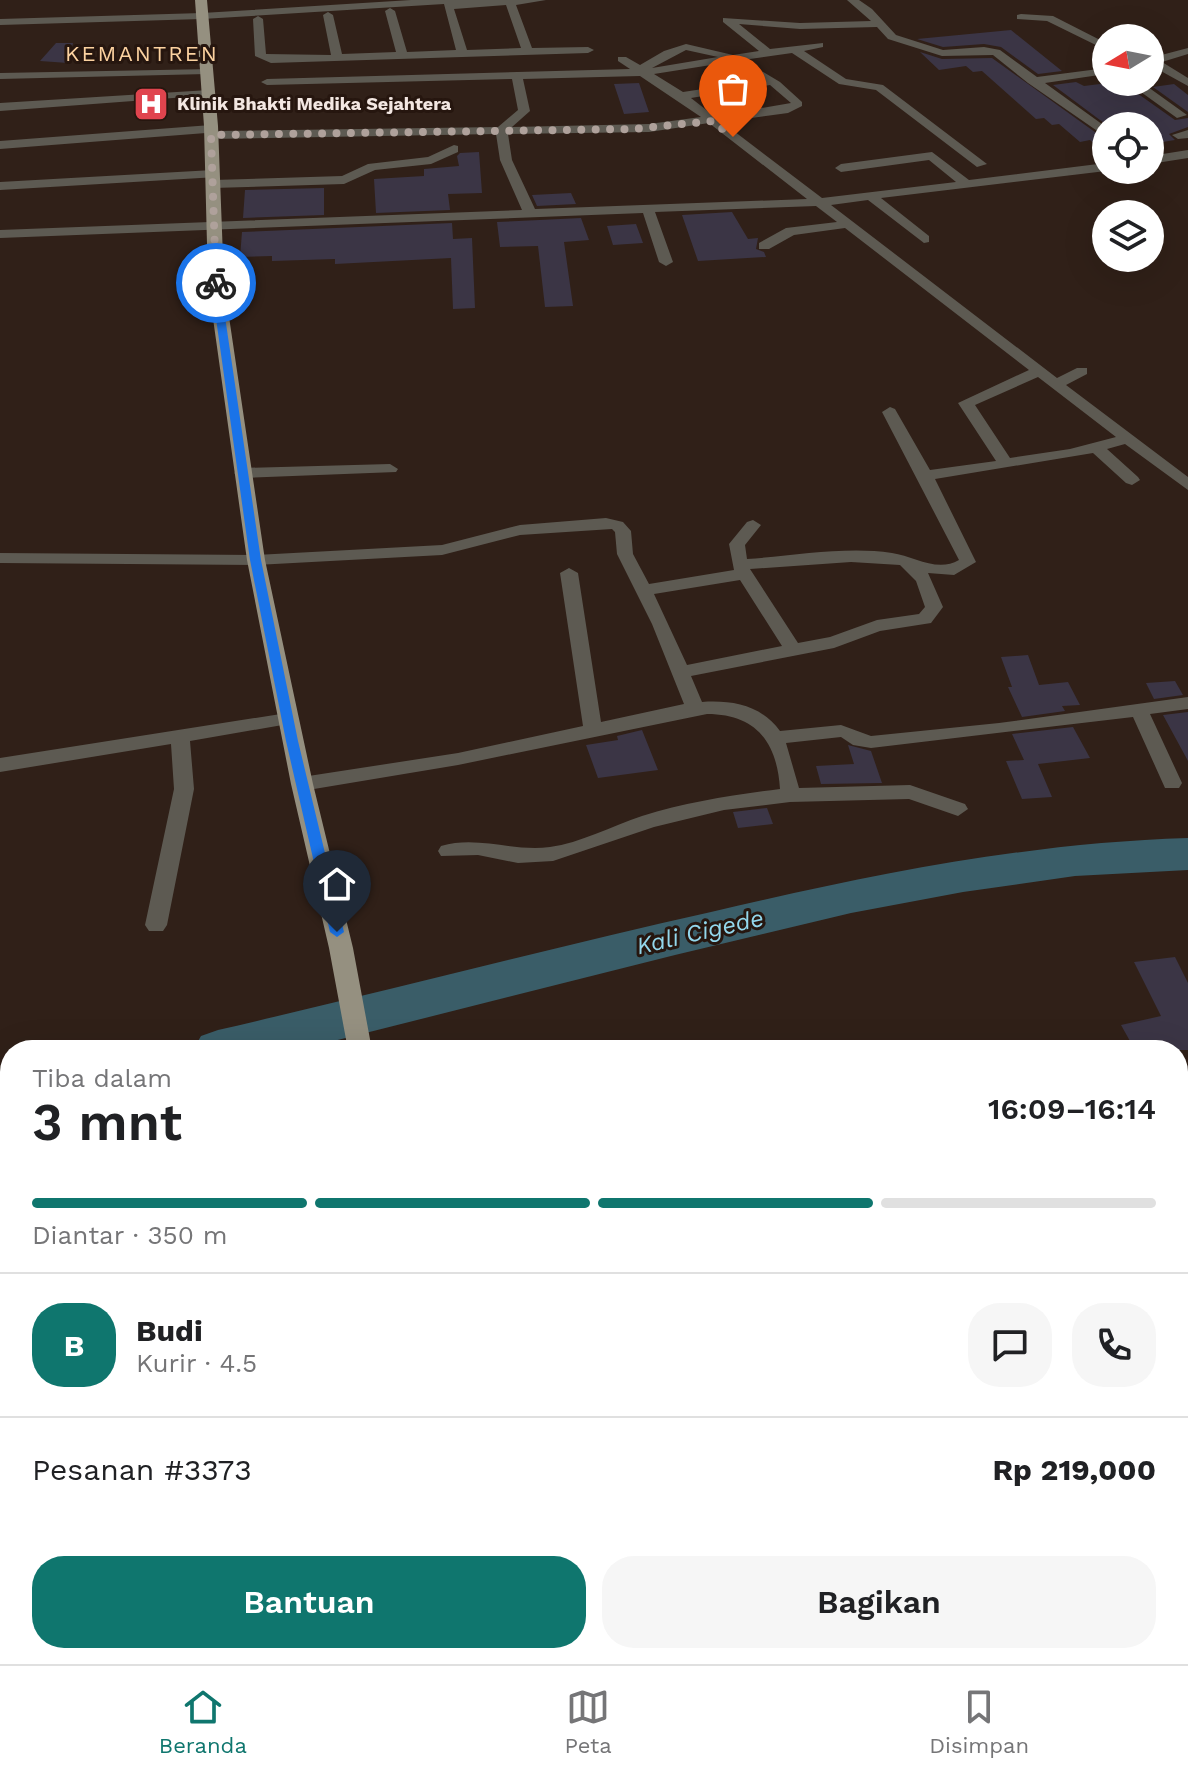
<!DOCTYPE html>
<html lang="id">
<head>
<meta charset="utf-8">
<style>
  body { margin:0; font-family:"Work Sans",sans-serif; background:#f6f6f6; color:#202124; height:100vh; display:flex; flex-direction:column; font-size:30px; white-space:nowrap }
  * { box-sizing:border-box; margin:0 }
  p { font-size:26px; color:#757577 }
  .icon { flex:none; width:44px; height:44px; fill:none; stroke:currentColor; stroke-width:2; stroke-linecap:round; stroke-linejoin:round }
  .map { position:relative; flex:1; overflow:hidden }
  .drawer { position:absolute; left:0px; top:1040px; width:1188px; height:624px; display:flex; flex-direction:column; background:#fff; border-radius:32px 32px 0 0; box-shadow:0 8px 32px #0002 }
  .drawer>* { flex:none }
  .needle { width:52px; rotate:260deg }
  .buttons { position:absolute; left:1092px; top:24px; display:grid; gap:16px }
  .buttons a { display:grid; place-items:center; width:72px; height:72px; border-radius:50%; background:#fff; box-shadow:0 8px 32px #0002; font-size:40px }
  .pin { position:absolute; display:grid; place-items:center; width:68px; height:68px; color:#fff; margin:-82px -34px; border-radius:50% 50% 50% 0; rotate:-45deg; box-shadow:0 0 8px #0007 }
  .pin .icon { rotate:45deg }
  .courier { position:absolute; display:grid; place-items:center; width:80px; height:80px; margin:-40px; border:6px solid #1a73e8; border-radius:50%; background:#fff; color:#222; box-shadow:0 2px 10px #0007 }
  .overview em { font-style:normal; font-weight:600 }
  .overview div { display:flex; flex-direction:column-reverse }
  .overview { display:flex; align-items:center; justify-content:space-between; height:136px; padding:0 32px }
  h1 { font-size:52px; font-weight:600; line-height:60px }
  .bar { display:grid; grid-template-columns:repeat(4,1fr); gap:12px 8px; align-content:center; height:96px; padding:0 32px }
  .bar i { height:10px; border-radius:6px; background:#e0e0e0 }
  .bar .on { background:#0f766e }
  .bar p { grid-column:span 4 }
  .line { display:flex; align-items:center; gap:20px; padding:0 32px; border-top:2px solid #e0e0e0 }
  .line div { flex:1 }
  .round { display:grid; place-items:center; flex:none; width:84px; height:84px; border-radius:32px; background:#f6f6f6 }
  .action { display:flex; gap:16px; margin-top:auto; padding:16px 32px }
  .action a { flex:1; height:92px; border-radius:32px; background:#0f766e; color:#fff; font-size:32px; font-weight:600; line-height:92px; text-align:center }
  .action a+a { background:#f6f6f6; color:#202124 }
  .dock { display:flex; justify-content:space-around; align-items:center; height:112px; border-top:2px solid #e0e0e0; background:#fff; font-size:22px; color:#757577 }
  .dock a { display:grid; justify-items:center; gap:4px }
  .dock .on { color:#0f766e }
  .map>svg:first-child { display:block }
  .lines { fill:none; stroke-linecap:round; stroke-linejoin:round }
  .river { fill:#3a5d68; fill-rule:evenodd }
  .building { fill:#3b3545 }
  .minor { fill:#5d5a52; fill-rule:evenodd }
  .tertiary { fill:#5d5a52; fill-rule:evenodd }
  .primary { fill:#959080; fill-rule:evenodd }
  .route { fill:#1a73e8 }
  .done { stroke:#afa19b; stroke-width:8; stroke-dasharray:0 14.4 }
  .labels { text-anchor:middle; stroke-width:6; stroke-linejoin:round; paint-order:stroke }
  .far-poi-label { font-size:18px; font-weight:bold; fill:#f3e7e2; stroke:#26160f; text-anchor:start }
  .far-quarter-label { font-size:22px; letter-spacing:2px; fill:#fcd2a0; stroke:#26160f }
  .water-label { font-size:24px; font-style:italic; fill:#93d7ec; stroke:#26160f }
</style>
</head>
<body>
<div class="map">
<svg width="1188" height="1664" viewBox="0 0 1188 1664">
  <rect width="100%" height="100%" fill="#302018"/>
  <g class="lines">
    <path class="river" d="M1188,838V870L1075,876L963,892L851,913L675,955L298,1050H193L201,1036L218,1030C383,992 546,949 711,912C869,875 1025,843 1188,838Z
      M10,1078V1120L0,1122V1080Z"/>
  </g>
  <path class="building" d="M1011,30L1062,71L1038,74L1001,47L984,44L943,47L917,39Z
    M56,43H73L68,63L40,61Z
    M920,52L942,59L992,58L1106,140V154L1090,140L1080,142L1059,124L1052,125L1044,118L1036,119L982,71L973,72L966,66L939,70Z
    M1076,82L1084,86L1108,83L1114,88L1127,86L1175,120L1188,118V127L1169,134L1175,140L1150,144V126H1108L1053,85Z
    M639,83L649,112L624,114L614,84Z
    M1174,84L1188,95V112L1153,87Z
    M479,152L482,193L448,194L450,210L376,213L374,179L424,176V169L459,166L457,156L460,153Z
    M324,188V215L243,218L245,190Z
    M571,193L576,204L537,206L532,195Z
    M732,212L748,239L758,238L756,249L764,252L766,257L698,261L682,215Z
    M581,218L589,240L564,242L573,306L545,307L538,246L500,247L497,222Z
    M452,223L453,239L472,238L475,308L453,309L451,258L335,264V259L272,261V256L240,257L242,232Z
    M636,224L643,243L613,245L607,226Z
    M1028,655L1039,685L1068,682L1080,705L1062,706L1065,711L1022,717L1008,687H1012L1001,657Z
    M1175,681L1183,695L1154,699L1146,683Z
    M1188,712V761L1163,715Z
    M1073,727L1090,758L1038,764L1052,797L1022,799L1006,761L1024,760L1012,734Z
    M642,730L658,770L598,778L586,745L618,740L617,736Z
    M848,745L871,751L882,783L821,784L816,766L854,764Z
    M767,808L773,824L738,828L733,812Z
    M1175,957L1188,983V1050H1135L1121,1025L1161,1016L1134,962Z"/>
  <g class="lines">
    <path class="minor" d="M411,0H546L516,5L532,48L588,47L594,50L588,53L271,63L255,56L253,19L258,16L263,19L266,54L331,55L323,15L328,12L333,15L342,54L396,52L385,11L390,8L395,11L407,52L456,50L444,4L202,19L0,25V19L202,13ZM506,5L521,48L467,50L454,9Z
      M847,0H859L872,9L896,35L943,50L984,47L1000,50L1037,77L1106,68V74L1045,83L1106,127V137L1028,83L993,55L942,56L888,39L877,27L800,29L739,24L770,49L823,43V47L804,51L846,79L883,85L987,164L977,167L876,90L839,84L792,53L743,60L780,82L802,102V106L788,113L722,122L822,198L956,182L929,160L841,172L835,168L841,164L932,152L969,180L1106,163V170H1109L1106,171L881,198L929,236V242L924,243L868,200L831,205L1057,378L1077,368H1087V374L1066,385L1188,477V490L1125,444L1107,449L1138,477L1140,480L1132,485L1126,483L1093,453L935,479L976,562L954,575L928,573L943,607L931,623L880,631L834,648L691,676L702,702C732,700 761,705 780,731L841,725L871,736L999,723L1188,697V709L1150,714L1182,783L1179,788H1165L1133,717L871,748L853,745L841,737L786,743L799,788L910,785L965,804L968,809L958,816L909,799L790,802L724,810L654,827L553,861L518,863L478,855L441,856L438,851L441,846C478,835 512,852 550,847C580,843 612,826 642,816C687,802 733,795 780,789C777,742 756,714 707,714L458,765L302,791L295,789L292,784L302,777L458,753L583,726L560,573L569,568L578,573L601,722L684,704L652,624L617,554L615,532L612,529L520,535L442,555L256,565L0,563V553L256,555L442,545L520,525L606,518L623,522L631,531L633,554L649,584L734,570L729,544L747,522L753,520L761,525L745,545L747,559C794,556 845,546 892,553C914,556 937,573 959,560L882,412L890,407L895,409L930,470L996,461L958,403L1029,370L845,228L794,235L769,249H759V243L786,228L837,222L816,206L655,212L673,262L666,266L659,262L643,213L0,238V230L522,210L500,160L496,134L211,139L207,138L206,133L0,149V141L211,125L215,126V131L498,127L518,110L512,79L267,85L261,82L267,79L630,69L618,61V57H626L640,65L664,51L686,44L733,55L759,51L723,22V18L800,23L871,21ZM686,50L718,57L652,68ZM730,62L762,80L683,92L654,74ZM640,76L701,117L649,124L512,127L530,111L523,79ZM770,85L791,103L714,116L691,98ZM709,123L807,199L535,209L512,160L508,134L649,132ZM1038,377L1116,437L1070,449L1010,458L975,405ZM851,562L900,565L916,581L925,607L919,614L877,620L830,637L798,643L750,569ZM740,580L782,646L687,665L654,594Z
      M1021,14L1053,16L1106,43V50L1047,21L1017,19V15Z
      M1188,48V54L1162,62L1188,78V86L1150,65V58Z
      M211,69L213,71L207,74L0,79V73Z
      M1127,82H1141L1187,115L1177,118Z
      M209,90L215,93L213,95L0,111V103Z
      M1188,130V138L1178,139L1172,135Z
      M454,145L458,146V152L431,164L375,170L344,184L213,188L207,184L213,180L342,176L368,164L428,157Z
      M1188,150V158L1150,164V156Z
      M213,170L219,174L217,177L0,190V182Z
      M390,464L398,469L396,472L242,478L234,473L242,468Z
      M287,713L296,719L294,723L190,741L194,789L167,925L163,931H149L145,925L174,789L171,744L0,772V758Z
      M1188,1157V1177L1178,1178V1158Z
      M1178,1339L1188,1343V1372L1178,1368Z
      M55,1654H77L81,1664H51Z"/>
    <path class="tertiary" d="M10,1381V1409L0,1410V1382Z
      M10,1415V1443L0,1445V1417Z
      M937,1654H969L971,1664H939Z"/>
    <path class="primary" d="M195,0H207L218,126L224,283L265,560L313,784L353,948L372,1050H348L329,948L291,784L247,560L208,283L204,126Z
      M388,1654H420L421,1664H389Z
      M430,1654H462L463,1664H431Z"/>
  </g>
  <path class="route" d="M216,280L220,283L261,560L298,741L344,932L337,937L330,932L286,741L250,560L211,283Z"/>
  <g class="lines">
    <path class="done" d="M216,283L211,135L634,129L712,121L733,137"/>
  </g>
  <defs>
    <g id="hospital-square" transform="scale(1.8)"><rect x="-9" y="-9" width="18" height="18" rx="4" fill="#e0444e" stroke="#26160f"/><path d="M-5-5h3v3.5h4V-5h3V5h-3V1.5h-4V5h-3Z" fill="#fff"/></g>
  </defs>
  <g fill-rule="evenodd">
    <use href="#hospital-square" x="151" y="104"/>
  </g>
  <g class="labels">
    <g class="far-poi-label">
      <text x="177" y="110">Klinik Bhakti Medika Sejahtera</text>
    </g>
    <g class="far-quarter-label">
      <text x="142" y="61">KEMANTREN</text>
    </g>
    <g class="water-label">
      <text transform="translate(700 932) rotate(-13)" y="8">Kali Cigede</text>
    </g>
  </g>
</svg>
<div class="buttons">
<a><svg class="needle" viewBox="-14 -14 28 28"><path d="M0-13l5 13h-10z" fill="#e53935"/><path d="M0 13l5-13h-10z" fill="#757577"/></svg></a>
<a><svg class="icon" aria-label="locate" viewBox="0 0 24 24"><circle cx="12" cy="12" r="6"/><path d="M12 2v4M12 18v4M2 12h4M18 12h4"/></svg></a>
<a><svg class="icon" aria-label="layers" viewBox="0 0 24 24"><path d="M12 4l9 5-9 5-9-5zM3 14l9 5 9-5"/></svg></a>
</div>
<div class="pin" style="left:733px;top:137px;background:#ea580c"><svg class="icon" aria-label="bag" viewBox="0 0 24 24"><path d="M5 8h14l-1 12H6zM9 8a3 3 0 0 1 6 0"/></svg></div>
<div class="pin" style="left:337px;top:932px;background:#1f2937"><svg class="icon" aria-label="home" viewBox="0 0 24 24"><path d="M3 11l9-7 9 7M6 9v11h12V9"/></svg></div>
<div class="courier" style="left:216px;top:283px"><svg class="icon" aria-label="bike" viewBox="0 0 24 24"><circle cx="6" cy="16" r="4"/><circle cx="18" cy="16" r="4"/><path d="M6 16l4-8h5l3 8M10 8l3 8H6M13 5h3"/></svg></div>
<section class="drawer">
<div class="overview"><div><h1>3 mnt</h1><p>Tiba dalam</p></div><em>16:09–16:14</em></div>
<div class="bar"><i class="on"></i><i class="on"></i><i class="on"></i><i></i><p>Diantar · 350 m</p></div>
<div class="line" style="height:144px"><b class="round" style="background:#0f766e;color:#fff">B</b><div><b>Budi</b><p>Kurir · 4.5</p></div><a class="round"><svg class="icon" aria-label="chat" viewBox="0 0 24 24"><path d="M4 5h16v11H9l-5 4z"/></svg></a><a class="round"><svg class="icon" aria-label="phone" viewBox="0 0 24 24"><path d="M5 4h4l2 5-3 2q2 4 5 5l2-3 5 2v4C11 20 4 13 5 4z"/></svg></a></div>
<div class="line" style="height:104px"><div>Pesanan #3373</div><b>Rp 219,000</b></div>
<div class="action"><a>Bantuan</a><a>Bagikan</a></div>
</section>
</div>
<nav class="dock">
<a class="on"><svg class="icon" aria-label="home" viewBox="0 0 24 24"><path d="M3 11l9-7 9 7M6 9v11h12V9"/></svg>Beranda</a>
<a><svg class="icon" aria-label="map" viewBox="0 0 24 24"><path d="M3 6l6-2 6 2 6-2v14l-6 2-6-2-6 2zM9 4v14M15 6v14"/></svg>Peta</a>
<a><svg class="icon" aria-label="saved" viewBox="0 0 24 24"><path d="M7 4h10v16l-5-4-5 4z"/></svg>Disimpan</a>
</nav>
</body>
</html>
